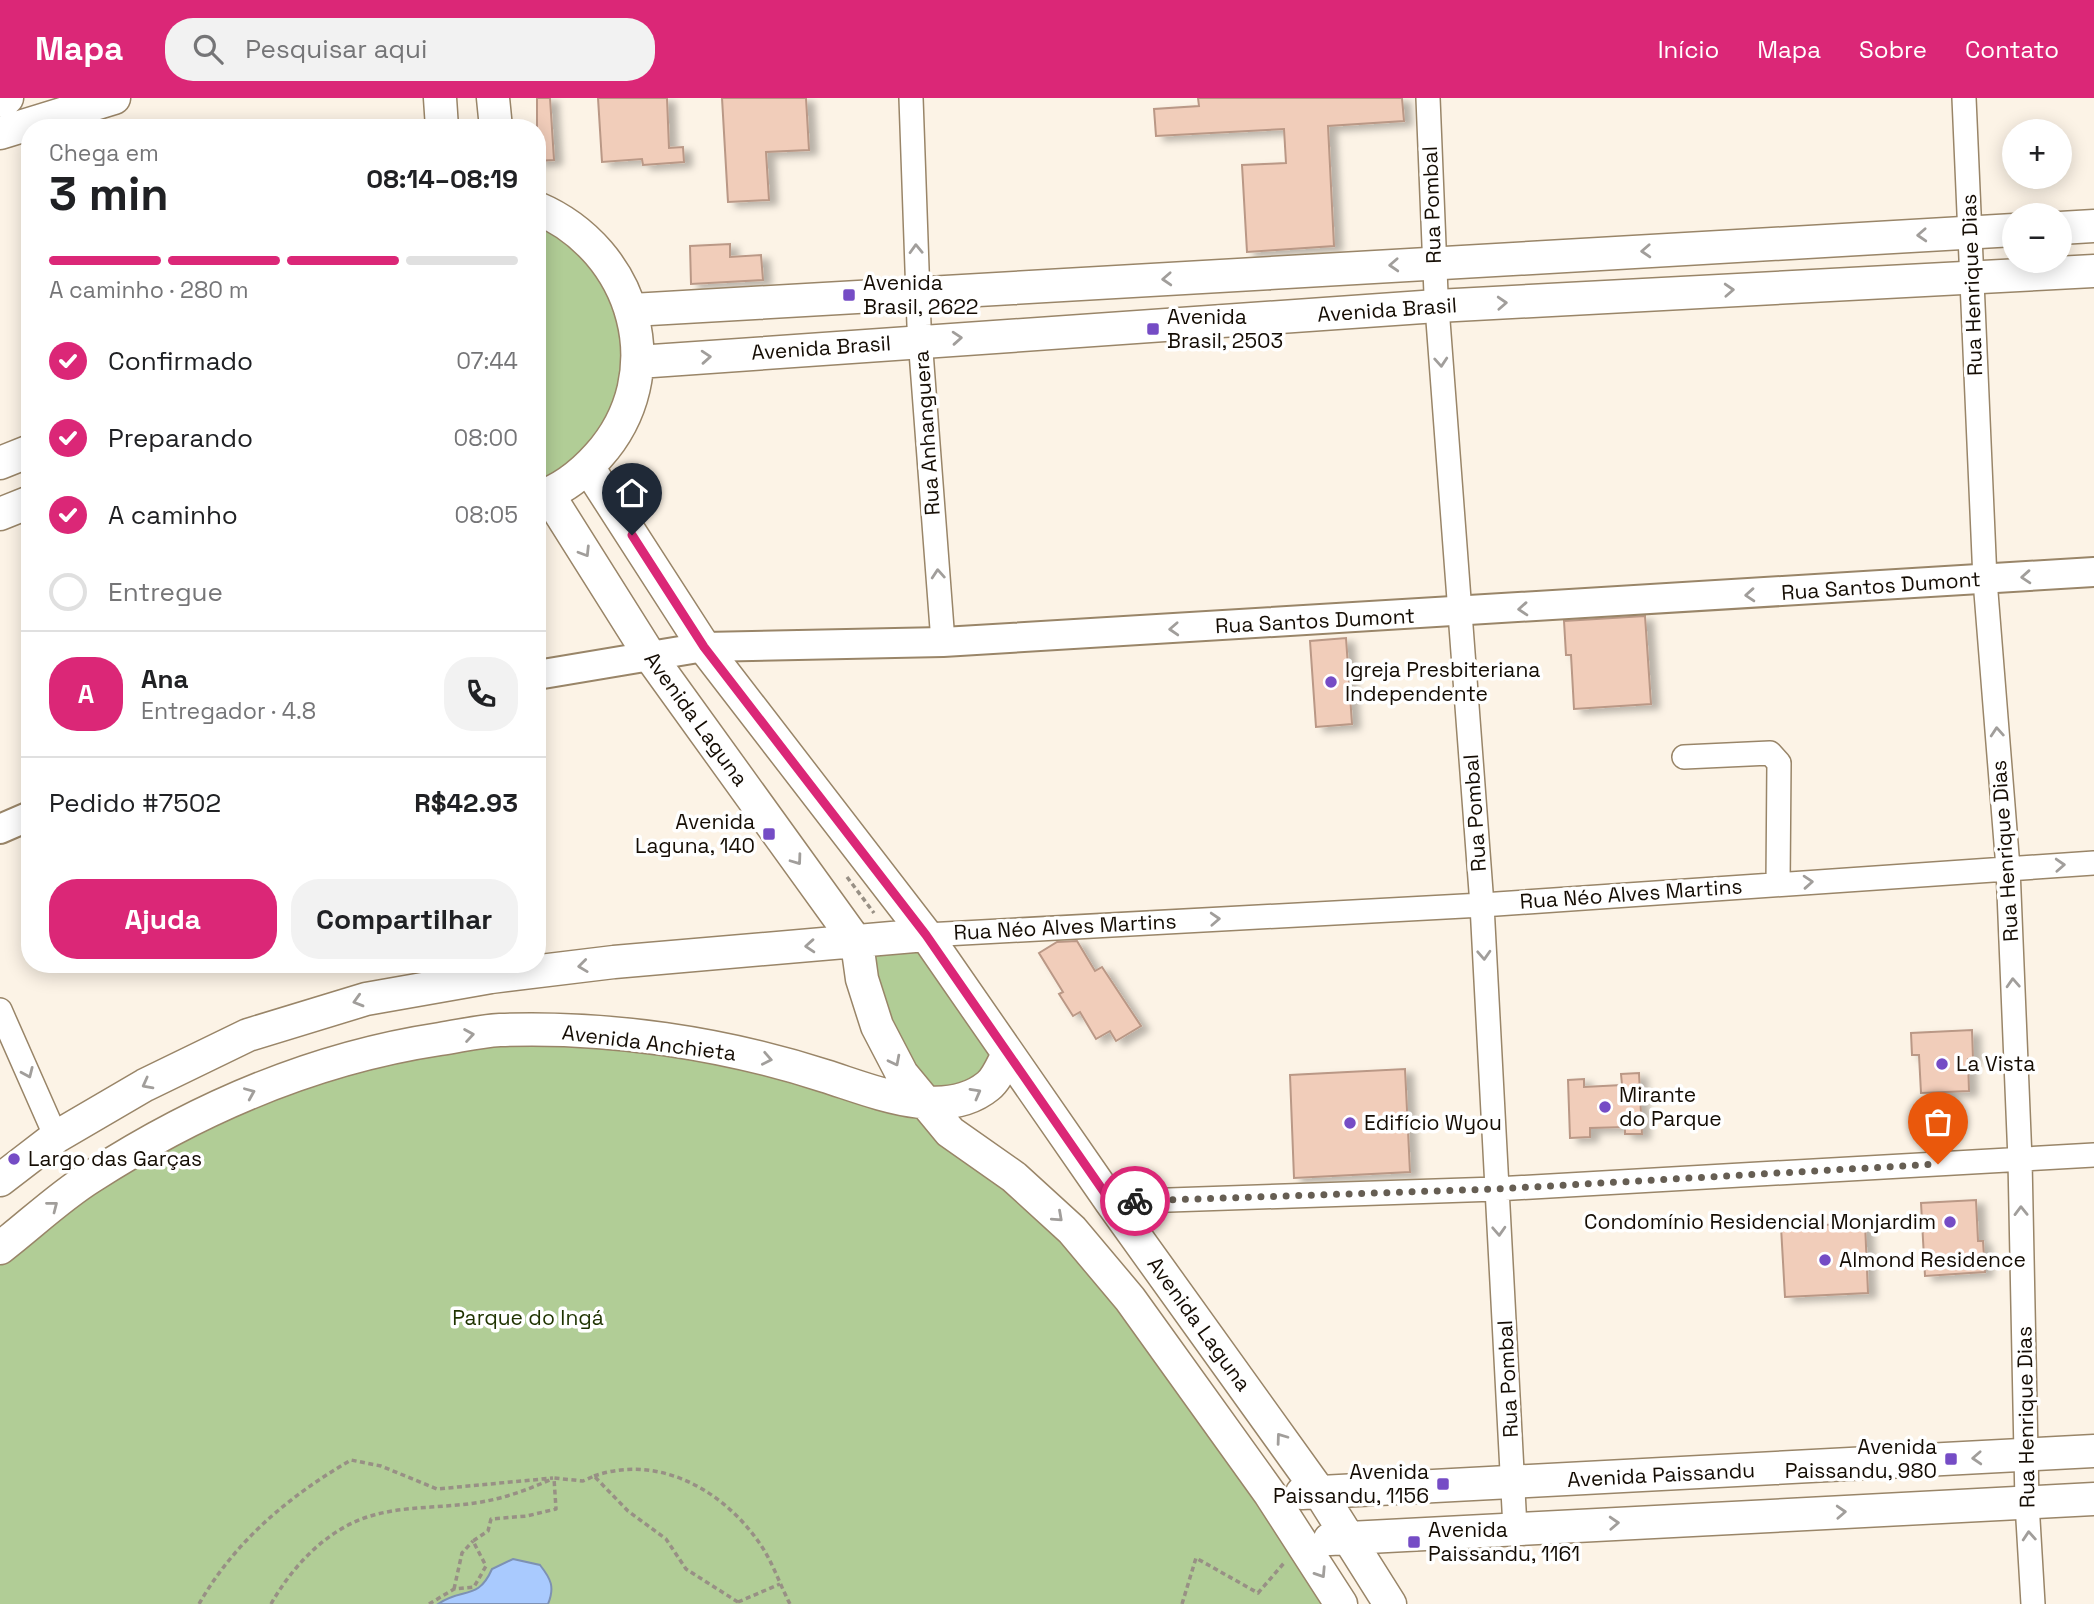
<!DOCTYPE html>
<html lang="pt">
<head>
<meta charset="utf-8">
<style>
  body { margin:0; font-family:"Space Grotesk",sans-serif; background:#f2f2f2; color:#202124; height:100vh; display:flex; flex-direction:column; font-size:26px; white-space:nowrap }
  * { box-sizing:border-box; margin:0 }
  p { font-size:23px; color:#757577 }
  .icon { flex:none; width:38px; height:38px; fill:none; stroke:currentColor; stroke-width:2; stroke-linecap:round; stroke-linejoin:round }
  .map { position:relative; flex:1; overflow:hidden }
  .sheet { position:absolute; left:21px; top:21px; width:525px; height:854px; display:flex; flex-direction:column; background:#fff; border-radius:28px; box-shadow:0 4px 18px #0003 }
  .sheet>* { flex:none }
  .buttons { position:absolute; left:2002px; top:21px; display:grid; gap:14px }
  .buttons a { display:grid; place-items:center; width:70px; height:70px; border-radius:50%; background:#fff; box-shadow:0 4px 18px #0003; font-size:35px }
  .pin { position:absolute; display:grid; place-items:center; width:60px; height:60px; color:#fff; margin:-72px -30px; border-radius:50% 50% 50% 0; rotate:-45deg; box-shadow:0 0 7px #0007 }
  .pin .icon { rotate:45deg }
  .courier { position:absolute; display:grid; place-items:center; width:70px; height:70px; margin:-35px; border:5px solid #db2777; border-radius:50%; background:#fff; color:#222; box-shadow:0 2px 9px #0007 }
  .head em { font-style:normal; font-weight:600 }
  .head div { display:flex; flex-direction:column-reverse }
  .head { display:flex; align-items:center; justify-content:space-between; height:119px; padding:0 28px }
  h1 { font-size:46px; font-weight:600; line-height:52px }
  .bar { display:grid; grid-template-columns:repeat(4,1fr); gap:10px 7px; align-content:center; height:84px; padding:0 28px }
  .bar i { height:9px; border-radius:5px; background:#e0e0e0 }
  .bar .on { background:#db2777 }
  .bar p { grid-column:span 4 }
  .line { display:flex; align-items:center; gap:18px; padding:0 28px; border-top:2px solid #e0e0e0 }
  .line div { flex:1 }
  .round { display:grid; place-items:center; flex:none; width:74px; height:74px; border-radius:28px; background:#f2f2f2 }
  ol { padding:0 28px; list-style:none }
  li { display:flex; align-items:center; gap:21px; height:77px }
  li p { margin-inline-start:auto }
  li .icon { padding:7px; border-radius:50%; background:#db2777; color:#fff; stroke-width:4 }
  li:last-child { color:#757577 }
  li i { width:38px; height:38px; border:4px solid #e0e0e0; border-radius:50% }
  .primary-button { display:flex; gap:14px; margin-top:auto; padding:14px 28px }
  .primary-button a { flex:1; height:80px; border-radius:28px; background:#db2777; color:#fff; font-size:28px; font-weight:600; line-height:80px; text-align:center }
  .primary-button a+a { background:#f2f2f2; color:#202124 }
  header { display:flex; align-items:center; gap:42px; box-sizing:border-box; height:98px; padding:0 35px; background:#db2777; color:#fff }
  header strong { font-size:33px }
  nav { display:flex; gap:38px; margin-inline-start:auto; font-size:24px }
  .search { width:490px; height:63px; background:#f2f2f2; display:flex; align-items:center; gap:18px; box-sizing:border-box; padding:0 24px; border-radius:28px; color:#757577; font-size:26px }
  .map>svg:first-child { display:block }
  .green { fill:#b1cd96 }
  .water { fill:#a9cafe; stroke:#7d91b3; stroke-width:2 }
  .building { fill:#f1cdba; stroke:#ba9886; stroke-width:2; filter:url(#shadow) }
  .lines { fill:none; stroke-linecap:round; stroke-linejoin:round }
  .minor-casing { stroke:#998568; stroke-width:26 }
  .tertiary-casing { stroke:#998568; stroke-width:32 }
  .secondary-casing { stroke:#998568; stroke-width:35 }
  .path { stroke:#989085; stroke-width:3.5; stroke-dasharray:5 3.5; stroke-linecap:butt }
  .minor { stroke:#fff; stroke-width:23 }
  .tertiary { stroke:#fff; stroke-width:28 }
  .secondary { stroke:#fff; stroke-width:32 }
  .oneway { stroke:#a19e9b }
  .done { stroke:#665e53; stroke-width:7; stroke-dasharray:0 12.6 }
  .route { stroke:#db2777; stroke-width:9 }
  .poi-dot { fill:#754cc5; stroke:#fff; stroke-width:2.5 }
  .labels { text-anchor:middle; stroke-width:7; stroke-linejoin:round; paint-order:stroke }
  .street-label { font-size:21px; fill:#150d04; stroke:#fff }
  .poi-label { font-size:21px; fill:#150d04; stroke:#fff; text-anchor:start }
  .park-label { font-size:21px; fill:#1f3300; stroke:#fff }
</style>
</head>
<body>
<header>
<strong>Mapa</strong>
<div class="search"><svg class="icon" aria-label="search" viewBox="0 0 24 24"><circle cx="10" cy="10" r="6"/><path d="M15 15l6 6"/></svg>Pesquisar aqui</div>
<nav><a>Início</a><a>Mapa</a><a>Sobre</a><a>Contato</a></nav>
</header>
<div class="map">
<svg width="2094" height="1506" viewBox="0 0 2094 1506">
  <defs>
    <filter id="shadow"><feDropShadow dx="8" dy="4.5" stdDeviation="3.5" flood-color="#0004"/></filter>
  </defs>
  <rect width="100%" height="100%" fill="#fcf3e6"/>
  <path class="green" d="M537,110L632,212L623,321L537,400Z
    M926,837L1008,956L989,987L927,1005L1071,1132L1336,1506H0V1150L89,1080L301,973L595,934L924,1005L857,845Z"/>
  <path class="water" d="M513,1461L540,1467C551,1481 555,1489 548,1506H438C463,1489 478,1503 492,1471Z"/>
  <path class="building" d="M537,0H550L554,62L537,63Z
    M598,0H667L669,50L683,49L684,64L643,67L642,61L602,64Z
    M722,0H806L809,52L766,54L769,102L728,104Z
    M1198,0H1402L1404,23L1328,28L1334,148L1247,154L1242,67L1286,65L1284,31L1156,38L1154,11L1199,8Z
    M730,146V159L761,157L763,182L691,186L690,148Z
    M1645,518L1651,606L1574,611L1571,557H1566L1564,523Z
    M1346,540L1352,626L1316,629L1310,543Z
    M1077,843L1095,873L1102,869L1141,928L1116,943L1110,933L1096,941L1080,914L1073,918L1059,896L1063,894L1039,855L1057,844Z
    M1972,932L1973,961H1968L1969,993L1921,995L1919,957H1912L1911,935Z
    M1405,971L1410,1074L1294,1080L1290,977Z
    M1639,975L1642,1036H1625V1029L1590,1030V1039L1570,1040L1568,982L1584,981V989L1622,987L1621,976Z
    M1976,1102L1978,1143H1983L1985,1174L1925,1178L1921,1105Z
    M1865,1125L1868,1195L1785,1199L1781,1129Z"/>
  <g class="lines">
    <g class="minor-casing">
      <path id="minor" d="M911,0L919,227L943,544
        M1428,0L1436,196L1482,807L1515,1430
        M1964,0L1985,482L2008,770L2020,1062L2027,1405L2033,1506
        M1684,659L1770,655L1779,665L1778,786
        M926,837L1482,807L2094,765
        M0,912L56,1039
        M1111,1104L1496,1091L2094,1057"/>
    </g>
    <g class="tertiary-casing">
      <path id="tertiary" d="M537,577L704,549L943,544L2094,474
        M0,731L30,718"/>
    </g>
    <g class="secondary-casing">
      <path id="secondary" d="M440,0L442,30
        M493,0L496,30
        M0,2L7,0
        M0,35L114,0
        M537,110C636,152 672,276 598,358C581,377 562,392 537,400
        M2060,130L2094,128
        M632,212L2014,132
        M638,264L1437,208L2094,173
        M0,365L30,353
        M588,369L704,549L926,837L1111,1104L1320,1395L1390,1506
        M548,396L650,558L857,845L862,881L877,928L902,976L950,1034L1014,1079L1072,1132L1130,1201L1270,1396L1341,1506
        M0,416L30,404
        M0,1082L56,1039L145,987L248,937L366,901L491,879L614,864L926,837
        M0,1150C30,1127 59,1099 91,1079C198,1010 314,960 440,941C460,938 480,933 500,932C608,928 723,945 825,978C873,993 944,1024 988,988C997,981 1003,965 1008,956
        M1302,1395L2094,1353
        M1330,1441L2094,1401"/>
    </g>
    <path class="path" d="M847,779L874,815
      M594,1378C658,1356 721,1391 758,1443C772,1462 779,1485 790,1506
      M454,1491L462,1455L473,1443
      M738,1504L780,1486
      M199,1506C235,1443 289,1398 351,1362L381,1368L437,1391L553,1380
      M271,1506C293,1467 329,1429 374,1417C406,1408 442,1410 475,1405C503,1401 527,1392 552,1381
      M429,1506L454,1491L474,1489L486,1468L473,1443L488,1433L491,1421L527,1418L556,1411L554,1380L583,1383L594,1378L628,1413L666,1441L686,1471L741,1506
      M1182,1506L1196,1460L1258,1495L1284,1465"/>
    <use href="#minor" class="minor"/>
    <use href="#tertiary" class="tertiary"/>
    <use href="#secondary" class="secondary"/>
  </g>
  <defs><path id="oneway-chevron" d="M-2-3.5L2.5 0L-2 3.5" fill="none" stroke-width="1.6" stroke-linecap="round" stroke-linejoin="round" transform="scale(1.75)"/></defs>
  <g class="oneway">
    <use href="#oneway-chevron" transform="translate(1922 137) rotate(177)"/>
    <use href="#oneway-chevron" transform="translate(916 151) rotate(-92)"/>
    <use href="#oneway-chevron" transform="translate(1646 153) rotate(177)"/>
    <use href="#oneway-chevron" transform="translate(1394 167) rotate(177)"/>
    <use href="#oneway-chevron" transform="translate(1167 181) rotate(177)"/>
    <use href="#oneway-chevron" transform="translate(1729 192) rotate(-3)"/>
    <use href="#oneway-chevron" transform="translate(1502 205) rotate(-3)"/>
    <use href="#oneway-chevron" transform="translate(957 240) rotate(-4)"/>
    <use href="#oneway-chevron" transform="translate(706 259) rotate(-4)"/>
    <use href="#oneway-chevron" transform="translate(1441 264) rotate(86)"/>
    <use href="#oneway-chevron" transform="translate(585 454) rotate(58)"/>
    <use href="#oneway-chevron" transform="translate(938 476) rotate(-94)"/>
    <use href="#oneway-chevron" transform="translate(2026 479) rotate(176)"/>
    <use href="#oneway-chevron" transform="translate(1750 497) rotate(176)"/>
    <use href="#oneway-chevron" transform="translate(1523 511) rotate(176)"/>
    <use href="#oneway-chevron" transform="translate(1174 531) rotate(177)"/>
    <use href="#oneway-chevron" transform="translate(1997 634) rotate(-94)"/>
    <use href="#oneway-chevron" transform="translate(797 762) rotate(54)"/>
    <use href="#oneway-chevron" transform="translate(2060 767) rotate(-3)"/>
    <use href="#oneway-chevron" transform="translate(1808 784) rotate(-4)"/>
    <use href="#oneway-chevron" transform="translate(1215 821) rotate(-3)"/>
    <use href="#oneway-chevron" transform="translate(810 848) rotate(176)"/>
    <use href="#oneway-chevron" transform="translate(1484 857) rotate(87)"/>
    <use href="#oneway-chevron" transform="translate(583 868) rotate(173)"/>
    <use href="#oneway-chevron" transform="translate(2013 885) rotate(-93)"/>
    <use href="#oneway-chevron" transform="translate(358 903) rotate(164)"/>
    <use href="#oneway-chevron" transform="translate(469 937) rotate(-9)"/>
    <use href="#oneway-chevron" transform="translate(767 961) rotate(11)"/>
    <use href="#oneway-chevron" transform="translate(895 963) rotate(63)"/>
    <use href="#oneway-chevron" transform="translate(28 975) rotate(66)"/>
    <use href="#oneway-chevron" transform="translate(147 986) rotate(152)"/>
    <use href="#oneway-chevron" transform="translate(250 995) rotate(-23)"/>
    <use href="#oneway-chevron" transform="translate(976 995) rotate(-29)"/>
    <use href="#oneway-chevron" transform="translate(53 1108) rotate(-38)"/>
    <use href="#oneway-chevron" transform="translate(2021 1113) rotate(-91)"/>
    <use href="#oneway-chevron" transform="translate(1058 1119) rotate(42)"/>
    <use href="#oneway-chevron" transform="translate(1499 1133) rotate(87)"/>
    <use href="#oneway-chevron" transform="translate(1281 1340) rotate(-126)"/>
    <use href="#oneway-chevron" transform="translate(1977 1360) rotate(177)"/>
    <use href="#oneway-chevron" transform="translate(1841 1414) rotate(-3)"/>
    <use href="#oneway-chevron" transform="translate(1614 1425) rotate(-3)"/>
    <use href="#oneway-chevron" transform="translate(2029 1438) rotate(-94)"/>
    <use href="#oneway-chevron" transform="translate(1321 1475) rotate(57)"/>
  </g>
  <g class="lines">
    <path class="done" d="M1135,1103L1496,1091L1938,1066"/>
    <path class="route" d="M632,437L704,549L926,837L1111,1104L1135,1103"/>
  </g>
  <g class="poi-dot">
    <rect x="842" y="190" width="14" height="14" rx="3.5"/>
    <rect x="1146" y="224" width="14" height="14" rx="3.5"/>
    <circle cx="1331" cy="584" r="7"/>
    <rect x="762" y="729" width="14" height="14" rx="3.5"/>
    <circle cx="1942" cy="966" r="7"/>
    <circle cx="1605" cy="1009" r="7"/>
    <circle cx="1350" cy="1025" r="7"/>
    <circle cx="14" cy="1061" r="7"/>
    <circle cx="1950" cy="1124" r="7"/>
    <circle cx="1825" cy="1162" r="7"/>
    <rect x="1944" y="1354" width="14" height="14" rx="3.5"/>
    <rect x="1436" y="1379" width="14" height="14" rx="3.5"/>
    <rect x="1407" y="1437" width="14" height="14" rx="3.5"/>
  </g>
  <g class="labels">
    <g class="street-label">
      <text transform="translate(1432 107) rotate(-92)" y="7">Rua Pombal</text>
      <text transform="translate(1972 187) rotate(-92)" y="7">Rua Henrique Dias</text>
      <text transform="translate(1387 212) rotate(-4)" y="7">Avenida Brasil</text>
      <text transform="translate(821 250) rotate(-4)" y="7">Avenida Brasil</text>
      <text transform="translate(927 335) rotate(-94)" y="7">Rua Anhanguera</text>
      <text transform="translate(1881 488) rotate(-4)" y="7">Rua Santos Dumont</text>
      <text transform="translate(1315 523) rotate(-3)" y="7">Rua Santos Dumont</text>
      <text transform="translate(696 621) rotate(54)" y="7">Avenida Laguna</text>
      <text transform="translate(1475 715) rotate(-94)" y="7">Rua Pombal</text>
      <text transform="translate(2005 753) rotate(-94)" y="7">Rua Henrique Dias</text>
      <text transform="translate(1631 796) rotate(-4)" y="7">Rua Néo Alves Martins</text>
      <text transform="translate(1065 829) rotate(-3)" y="7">Rua Néo Alves Martins</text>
      <text transform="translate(649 945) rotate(7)" y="7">Avenida Anchieta</text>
      <text transform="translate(1199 1226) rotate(54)" y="7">Avenida Laguna</text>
      <text transform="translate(1508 1281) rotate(-93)" y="7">Rua Pombal</text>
      <text transform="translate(2026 1319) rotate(-91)" y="7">Rua Henrique Dias</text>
      <text transform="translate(1661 1377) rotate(-3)" y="7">Avenida Paissandu</text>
    </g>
    <g class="poi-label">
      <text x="863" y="192">Avenida<tspan x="863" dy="24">Brasil, 2622</tspan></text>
      <text x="1167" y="226">Avenida<tspan x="1167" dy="24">Brasil, 2503</tspan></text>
      <text x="1345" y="579">Igreja Presbiteriana<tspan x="1345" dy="24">Independente</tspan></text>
      <text x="755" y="731" text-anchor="end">Avenida<tspan x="755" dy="24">Laguna, 140</tspan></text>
      <text x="1956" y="973">La Vista</text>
      <text x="1619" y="1004">Mirante<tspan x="1619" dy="24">do Parque</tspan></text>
      <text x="1364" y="1032">Edifício Wyou</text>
      <text x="28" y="1068">Largo das Garças</text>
      <text x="1936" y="1131" text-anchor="end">Condomínio Residencial Monjardim</text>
      <text x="1839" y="1169">Almond Residence</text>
      <text x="1937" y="1356" text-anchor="end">Avenida<tspan x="1937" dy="24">Paissandu, 980</tspan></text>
      <text x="1429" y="1381" text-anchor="end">Avenida<tspan x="1429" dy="24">Paissandu, 1156</tspan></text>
      <text x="1428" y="1439">Avenida<tspan x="1428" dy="24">Paissandu, 1161</tspan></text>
    </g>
    <g class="park-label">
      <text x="528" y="1227">Parque do Ingá</text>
    </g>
  </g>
</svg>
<div class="buttons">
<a>+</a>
<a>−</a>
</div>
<div class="pin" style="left:1938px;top:1066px;background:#ea580c"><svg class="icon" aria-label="bag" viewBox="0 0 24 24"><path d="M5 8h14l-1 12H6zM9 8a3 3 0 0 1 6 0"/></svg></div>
<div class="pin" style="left:632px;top:437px;background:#1f2937"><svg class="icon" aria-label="home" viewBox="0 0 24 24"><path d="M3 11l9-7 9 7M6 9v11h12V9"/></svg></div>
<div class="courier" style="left:1135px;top:1103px"><svg class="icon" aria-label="bike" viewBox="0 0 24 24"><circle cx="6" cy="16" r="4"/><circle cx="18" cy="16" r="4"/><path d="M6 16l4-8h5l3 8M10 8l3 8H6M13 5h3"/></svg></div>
<section class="sheet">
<div class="head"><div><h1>3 min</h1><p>Chega em</p></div><em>08:14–08:19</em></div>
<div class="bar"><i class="on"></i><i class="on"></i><i class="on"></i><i></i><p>A caminho · 280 m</p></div>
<ol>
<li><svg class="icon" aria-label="check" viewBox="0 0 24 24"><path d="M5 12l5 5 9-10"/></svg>Confirmado<p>07:44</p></li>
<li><svg class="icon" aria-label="check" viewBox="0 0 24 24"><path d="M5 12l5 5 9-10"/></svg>Preparando<p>08:00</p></li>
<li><svg class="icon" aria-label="check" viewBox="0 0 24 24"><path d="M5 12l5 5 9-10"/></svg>A caminho<p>08:05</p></li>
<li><i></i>Entregue</li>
</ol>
<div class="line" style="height:126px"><b class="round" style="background:#db2777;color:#fff">A</b><div><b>Ana</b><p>Entregador · 4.8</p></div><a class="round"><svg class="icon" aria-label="phone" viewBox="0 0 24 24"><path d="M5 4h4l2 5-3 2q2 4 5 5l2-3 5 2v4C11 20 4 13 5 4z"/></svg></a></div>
<div class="line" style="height:91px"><div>Pedido #7502</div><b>R$42.93</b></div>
<div class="primary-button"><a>Ajuda</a><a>Compartilhar</a></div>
</section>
</div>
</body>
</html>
